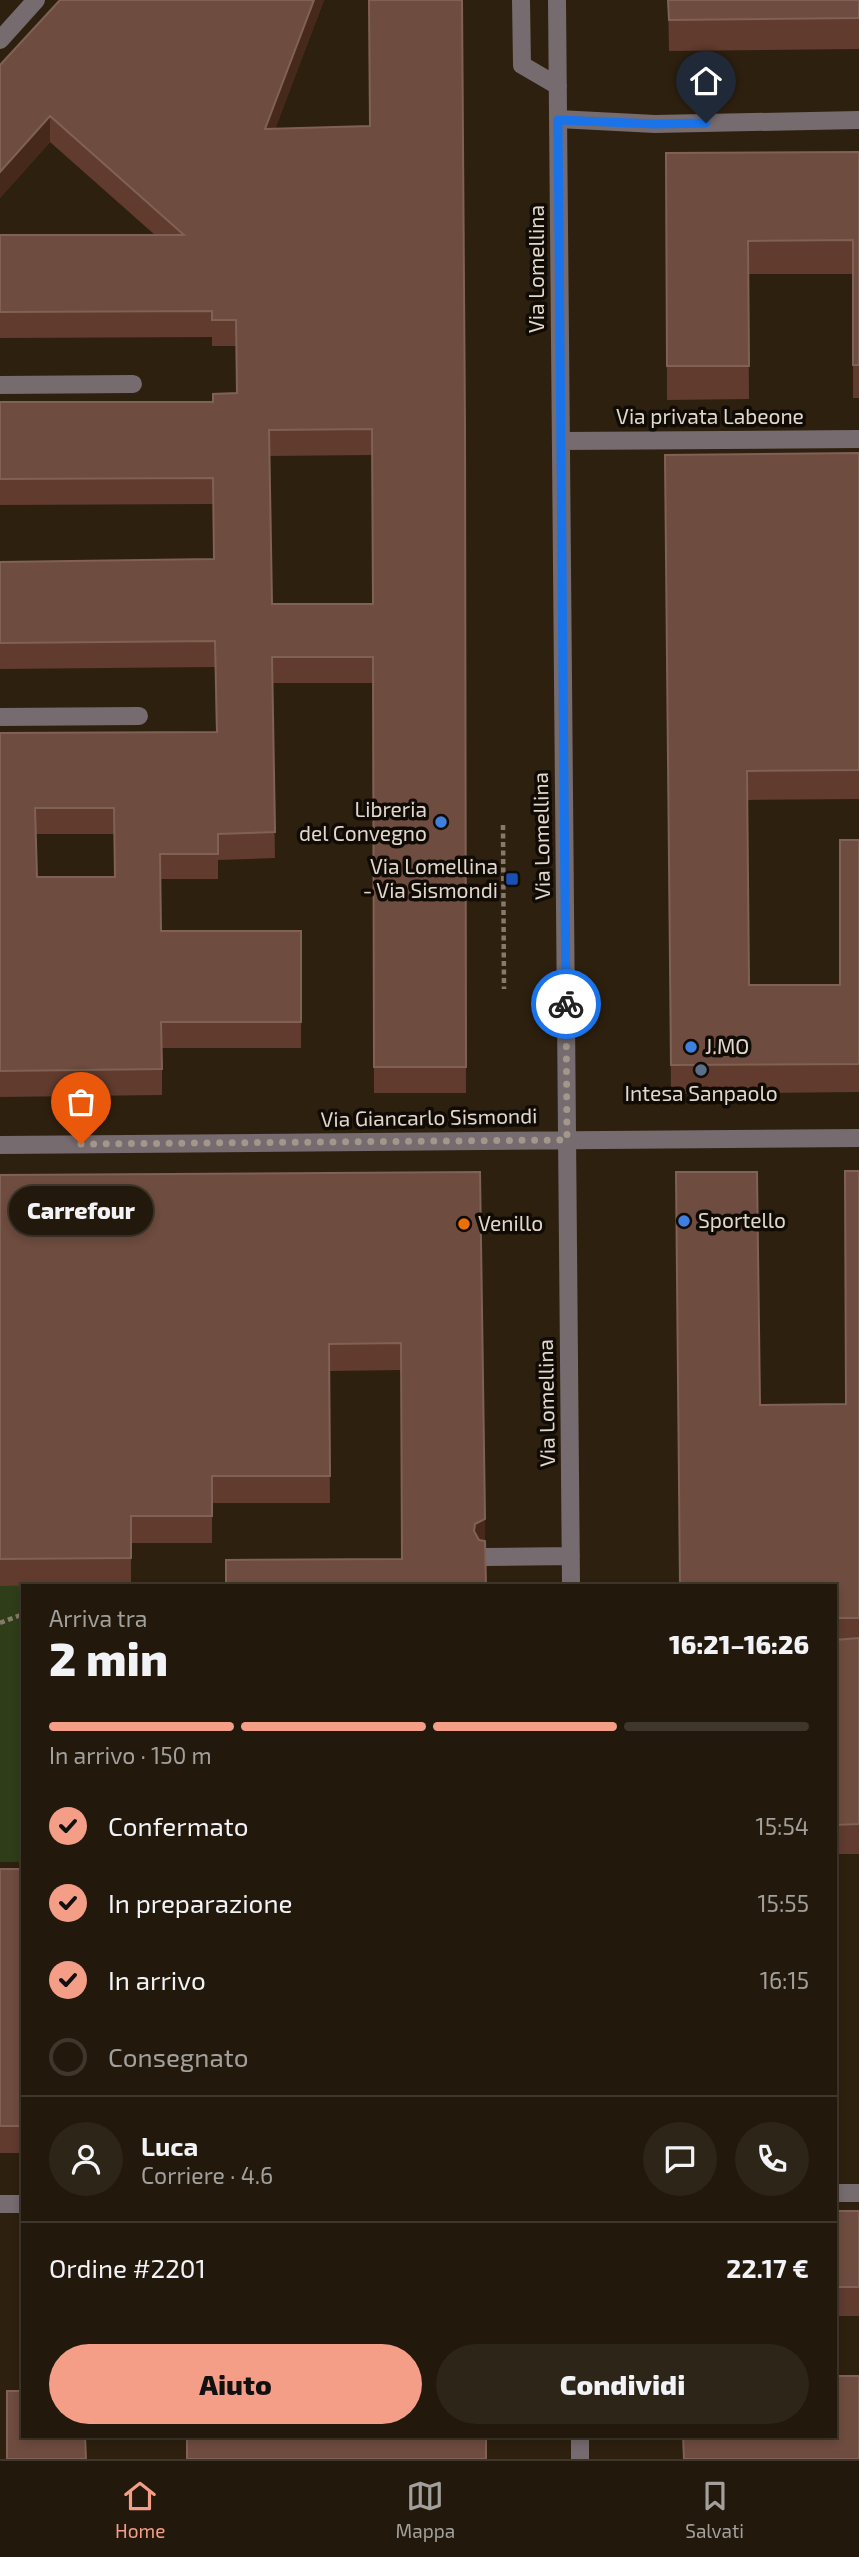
<!DOCTYPE html>
<html lang="it">
<head>
<meta charset="utf-8">
<style>
  body { margin:0; font-family:"Exo 2",sans-serif; background:#2e2519; color:#f1f3f6; height:100vh; display:flex; flex-direction:column; font-size:26px; white-space:nowrap }
  * { box-sizing:border-box; margin:0 }
  p { font-size:23px; color:#a2a09d }
  .icon { flex:none; width:38px; height:38px; fill:none; stroke:currentColor; stroke-width:2; stroke-linecap:round; stroke-linejoin:round }
  .map { position:relative; flex:1; overflow:hidden }
  .details { position:absolute; left:21px; top:1584px; width:816px; height:854px; display:flex; flex-direction:column; background:#22180b; border-radius:0px; box-shadow:0 4px 10px #0003,0 0 0 2px #3f372c }
  .details>* { flex:none }
  .pin { position:absolute; display:grid; place-items:center; width:60px; height:60px; color:#fff; margin:-72px -30px; border-radius:50% 50% 50% 0; rotate:-45deg; box-shadow:0 0 7px #0007 }
  .pin .icon { rotate:45deg }
  .courier { position:absolute; display:grid; place-items:center; width:70px; height:70px; margin:-35px; border:5px solid #1a73e8; border-radius:50%; background:#fff; color:#222; box-shadow:0 2px 9px #0007 }
  .bubble { position:absolute; height:49px; border-radius:24px; background:#22180b; box-shadow:0 4px 10px #0003,0 0 0 2px #3f372c; font-size:23px; font-weight:800; line-height:49px; text-align:center }
  .head em { font-style:normal; font-weight:800 }
  .head div { display:flex; flex-direction:column-reverse }
  .head { display:flex; align-items:center; justify-content:space-between; height:119px; padding:0 28px }
  h1 { font-size:46px; font-weight:800; line-height:52px }
  .bar { display:grid; grid-template-columns:repeat(4,1fr); gap:10px 7px; align-content:center; height:84px; padding:0 28px }
  .bar i { height:9px; border-radius:5px; background:#3f372c }
  .bar .current { background:#f49e88 }
  .bar p { grid-column:span 4 }
  .line { display:flex; align-items:center; gap:18px; padding:0 28px; border-top:2px solid #3f372c }
  .line div { flex:1 }
  .round { display:grid; place-items:center; flex:none; width:74px; height:74px; border-radius:37px; background:#2e2519 }
  ol { padding:0 28px; list-style:none }
  li { display:flex; align-items:center; gap:21px; height:77px }
  li p { margin-inline-start:auto }
  li .icon { padding:7px; border-radius:50%; background:#f49e88; color:#111; stroke-width:4 }
  li:last-child { color:#a2a09d }
  li i { width:38px; height:38px; border:4px solid #3f372c; border-radius:50% }
  .button { display:flex; gap:14px; margin-top:auto; padding:14px 28px }
  .button a { flex:1; height:80px; border-radius:42px; background:#f49e88; color:#111; font-size:28px; font-weight:800; line-height:80px; text-align:center }
  .button a+a { background:#2e2519; color:#f1f3f6 }
  .menu { display:flex; justify-content:space-around; align-items:center; height:98px; border-top:2px solid #3f372c; background:#22180b; font-size:19px; color:#a2a09d }
  .menu a { display:grid; justify-items:center; gap:4px }
  .menu .current { color:#f49e88 }
  .map>svg:first-child { display:block }
  .green { fill:#2f3d18 }
  .lines { fill:none; stroke-linecap:round; stroke-linejoin:round }
  .path { stroke:#867a6d; stroke-width:4.5; stroke-dasharray:5 3.5; stroke-linecap:butt }
  .minor { stroke:#766b6e; stroke-width:18 }
  .wall { fill:#603b2e; fill-rule:evenodd }
  .shaded-wall { fill:#46291a }
  .building { fill:#6e4c3f; stroke:#806155; stroke-width:2; fill-rule:evenodd }
  .done { stroke:#a2978a; stroke-width:7; stroke-dasharray:0 12.6 }
  .route { stroke:#1a73e8; stroke-width:9 }
  .shop-dot { fill:#3f7fe0; stroke:#110b05; stroke-width:2.5 }
  .transit-dot { fill:#1a4fb4; stroke:#110b05; stroke-width:2.5 }
  .service-dot { fill:#5c6f8a; stroke:#110b05; stroke-width:2.5 }
  .food-dot { fill:#e8710a; stroke:#110b05; stroke-width:2.5 }
  .labels { text-anchor:middle; stroke-width:7; stroke-linejoin:round; paint-order:stroke }
  .street-label { font-size:21px; fill:#e1d7cd; stroke:#110b05 }
  .poi-label { font-size:21px; fill:#e1d7cd; stroke:#110b05; text-anchor:start }
</style>
</head>
<body>
<div class="map">
<svg width="859" height="2459" viewBox="0 0 859 2459">
  <rect width="100%" height="100%" fill="#2e200f"/>
  <path class="green" d="M0,1586H23V1862H0Z"/>
  <g class="lines">
    <path class="path" d="M503,825L504,989
      M0,1623L23,1614"/>
    <path class="minor" d="M521,0L522,65L558,86
      M557,0L571,1586
      M0,40L36,0
      M558,119L655,124L859,120
      M0,385L133,384
      M561,441L859,439
      M0,717L139,716
      M0,1145L859,1138
      M485,1557L571,1556
      M835,2193H859
      M0,2204H23
      M580,2436V2459"/>
  </g>
  <path class="wall" d="M60,0H324L275,129L465,429L466,1093H374L373,683H272L275,858L218,860V879H160L161,931H301V1048H162V1095L0,1097V733L216,732L215,667L0,669V562L214,559L213,504L0,505V402H213L237,393L236,346H212V337L0,338V235H155L50,142L0,198V65ZM372,455L373,604H272L269,456ZM36,834H114L115,877H37Z
    M668,0H859V49L669,51Z
    M859,152V398H853V274H748L749,399L667,400L666,153Z
    M859,453V799L747,800L749,985H840L859,840V1092L671,1094L665,455Z
    M859,1171V1854H835V1586L760,1405L846,1404Z
    M480,1172L402,1559L401,1370L329,1371L330,1503H212V1543H131V1585L0,1586V1175Z
    M0,1869H23V2153H0Z
    M835,2211H859V2316H835Z"/>
  <path class="shaded-wall" d="M314,0H324L265,155V129Z
    M50,116V142L0,198V172Z
    M485,1519V1546L474,1558V1531L475,1524Z"/>
  <path class="building" d="M60,0H314L265,129L370,126L369,0H462L465,429L466,1067H374L373,657H272L275,832L218,834V854H160L161,931H301V1022H161L162,1069L0,1071V733L217,732L215,641L0,643V562L214,559L213,478L0,479V402H213V394L237,393L236,320H212V311L0,312V235H184L50,116L0,172V65ZM372,429L373,604H272L269,430ZM35,808H114L115,877H37Z
    M668,0H859V18L669,20Z
    M859,152V365H853V240L748,241L749,366H667L666,153Z
    M859,453V770L747,771L749,985H840V840H859V1064L671,1065L665,455Z
    M845,1171H859V1618H835V1586H680L676,1172H757L760,1405L846,1404Z
    M480,1172L485,1519L475,1524L474,1531L479,1540L485,1541L486,1586H226V1560L402,1559L401,1343L329,1344L330,1476H212V1516H131V1558L0,1559V1175Z
    M859,1638V1824L835,1825V1640Z
    M0,1869H23V2126H0Z
    M835,2211H859V2287H835Z
    M838,2376H859V2459H684L683,2436H835V2392H838Z
    M7,2391H23V2436H85L86,2459H7Z
    M187,2436H486V2459H187Z"/>
  <g class="lines">
    <path class="done" d="M81,1144L567,1140L566,1004"/>
    <path class="route" d="M566,1004L558,120L655,124L706,123"/>
  </g>
  <g class="shop-dot">
    <circle cx="441" cy="822" r="7"/>
    <circle cx="691" cy="1047" r="7"/>
    <circle cx="684" cy="1221" r="7"/>
  </g>
  <rect class="transit-dot" x="505" y="872" width="14" height="14" rx="3.5"/>
  <circle class="service-dot" cx="701" cy="1070" r="7"/>
  <circle class="food-dot" cx="464" cy="1224" r="7"/>
  <g class="labels">
    <g class="street-label">
      <text transform="translate(537 269) rotate(-90)" y="7">Via Lomellina</text>
      <text x="710" y="424">Via privata Labeone</text>
      <text transform="translate(542 836) rotate(-91)" y="7">Via Lomellina</text>
      <text transform="translate(429 1118) rotate(-1)" y="7">Via Giancarlo Sismondi</text>
      <text transform="translate(547 1403) rotate(-91)" y="7">Via Lomellina</text>
    </g>
    <g class="poi-label">
      <text x="427" y="817" text-anchor="end">Libreria<tspan x="427" dy="24">del Convegno</tspan></text>
      <text x="498" y="874" text-anchor="end">Via Lomellina<tspan x="498" dy="24">- Via Sismondi</tspan></text>
      <text x="705" y="1054">J.MO</text>
      <text x="701" y="1101" text-anchor="middle">Intesa Sanpaolo</text>
      <text x="698" y="1228">Sportello</text>
      <text x="478" y="1231">Venillo</text>
    </g>
  </g>
</svg>
<div class="pin" style="left:81px;top:1144px;background:#ea580c"><svg class="icon" aria-label="bag" viewBox="0 0 24 24"><path d="M5 8h14l-1 12H6zM9 8a3 3 0 0 1 6 0"/></svg></div>
<div class="pin" style="left:706px;top:123px;background:#1f2937"><svg class="icon" aria-label="home" viewBox="0 0 24 24"><path d="M3 11l9-7 9 7M6 9v11h12V9"/></svg></div>
<div class="courier" style="left:566px;top:1004px"><svg class="icon" aria-label="bike" viewBox="0 0 24 24"><circle cx="6" cy="16" r="4"/><circle cx="18" cy="16" r="4"/><path d="M6 16l4-8h5l3 8M10 8l3 8H6M13 5h3"/></svg></div>
<div class="bubble" style="left:9px;top:1186px;width:144px">Carrefour</div>
<section class="details">
<div class="head"><div><h1>2 min</h1><p>Arriva tra</p></div><em>16:21–16:26</em></div>
<div class="bar"><i class="current"></i><i class="current"></i><i class="current"></i><i></i><p>In arrivo · 150 m</p></div>
<ol>
<li><svg class="icon" aria-label="check" viewBox="0 0 24 24"><path d="M5 12l5 5 9-10"/></svg>Confermato<p>15:54</p></li>
<li><svg class="icon" aria-label="check" viewBox="0 0 24 24"><path d="M5 12l5 5 9-10"/></svg>In preparazione<p>15:55</p></li>
<li><svg class="icon" aria-label="check" viewBox="0 0 24 24"><path d="M5 12l5 5 9-10"/></svg>In arrivo<p>16:15</p></li>
<li><i></i>Consegnato</li>
</ol>
<div class="line" style="height:126px"><a class="round"><svg class="icon" aria-label="person" viewBox="0 0 24 24"><circle cx="12" cy="8" r="4"/><path d="M4 21q1-7 8-7t8 7"/></svg></a><div><b>Luca</b><p>Corriere · 4.6</p></div><a class="round"><svg class="icon" aria-label="chat" viewBox="0 0 24 24"><path d="M4 5h16v11H9l-5 4z"/></svg></a><a class="round"><svg class="icon" aria-label="phone" viewBox="0 0 24 24"><path d="M5 4h4l2 5-3 2q2 4 5 5l2-3 5 2v4C11 20 4 13 5 4z"/></svg></a></div>
<div class="line" style="height:91px"><div>Ordine #2201</div><b>22.17 €</b></div>
<div class="button"><a>Aiuto</a><a>Condividi</a></div>
</section>
</div>
<nav class="menu">
<a class="current"><svg class="icon" aria-label="home" viewBox="0 0 24 24"><path d="M3 11l9-7 9 7M6 9v11h12V9"/></svg>Home</a>
<a><svg class="icon" aria-label="map" viewBox="0 0 24 24"><path d="M3 6l6-2 6 2 6-2v14l-6 2-6-2-6 2zM9 4v14M15 6v14"/></svg>Mappa</a>
<a><svg class="icon" aria-label="saved" viewBox="0 0 24 24"><path d="M7 4h10v16l-5-4-5 4z"/></svg>Salvati</a>
</nav>
</body>
</html>
